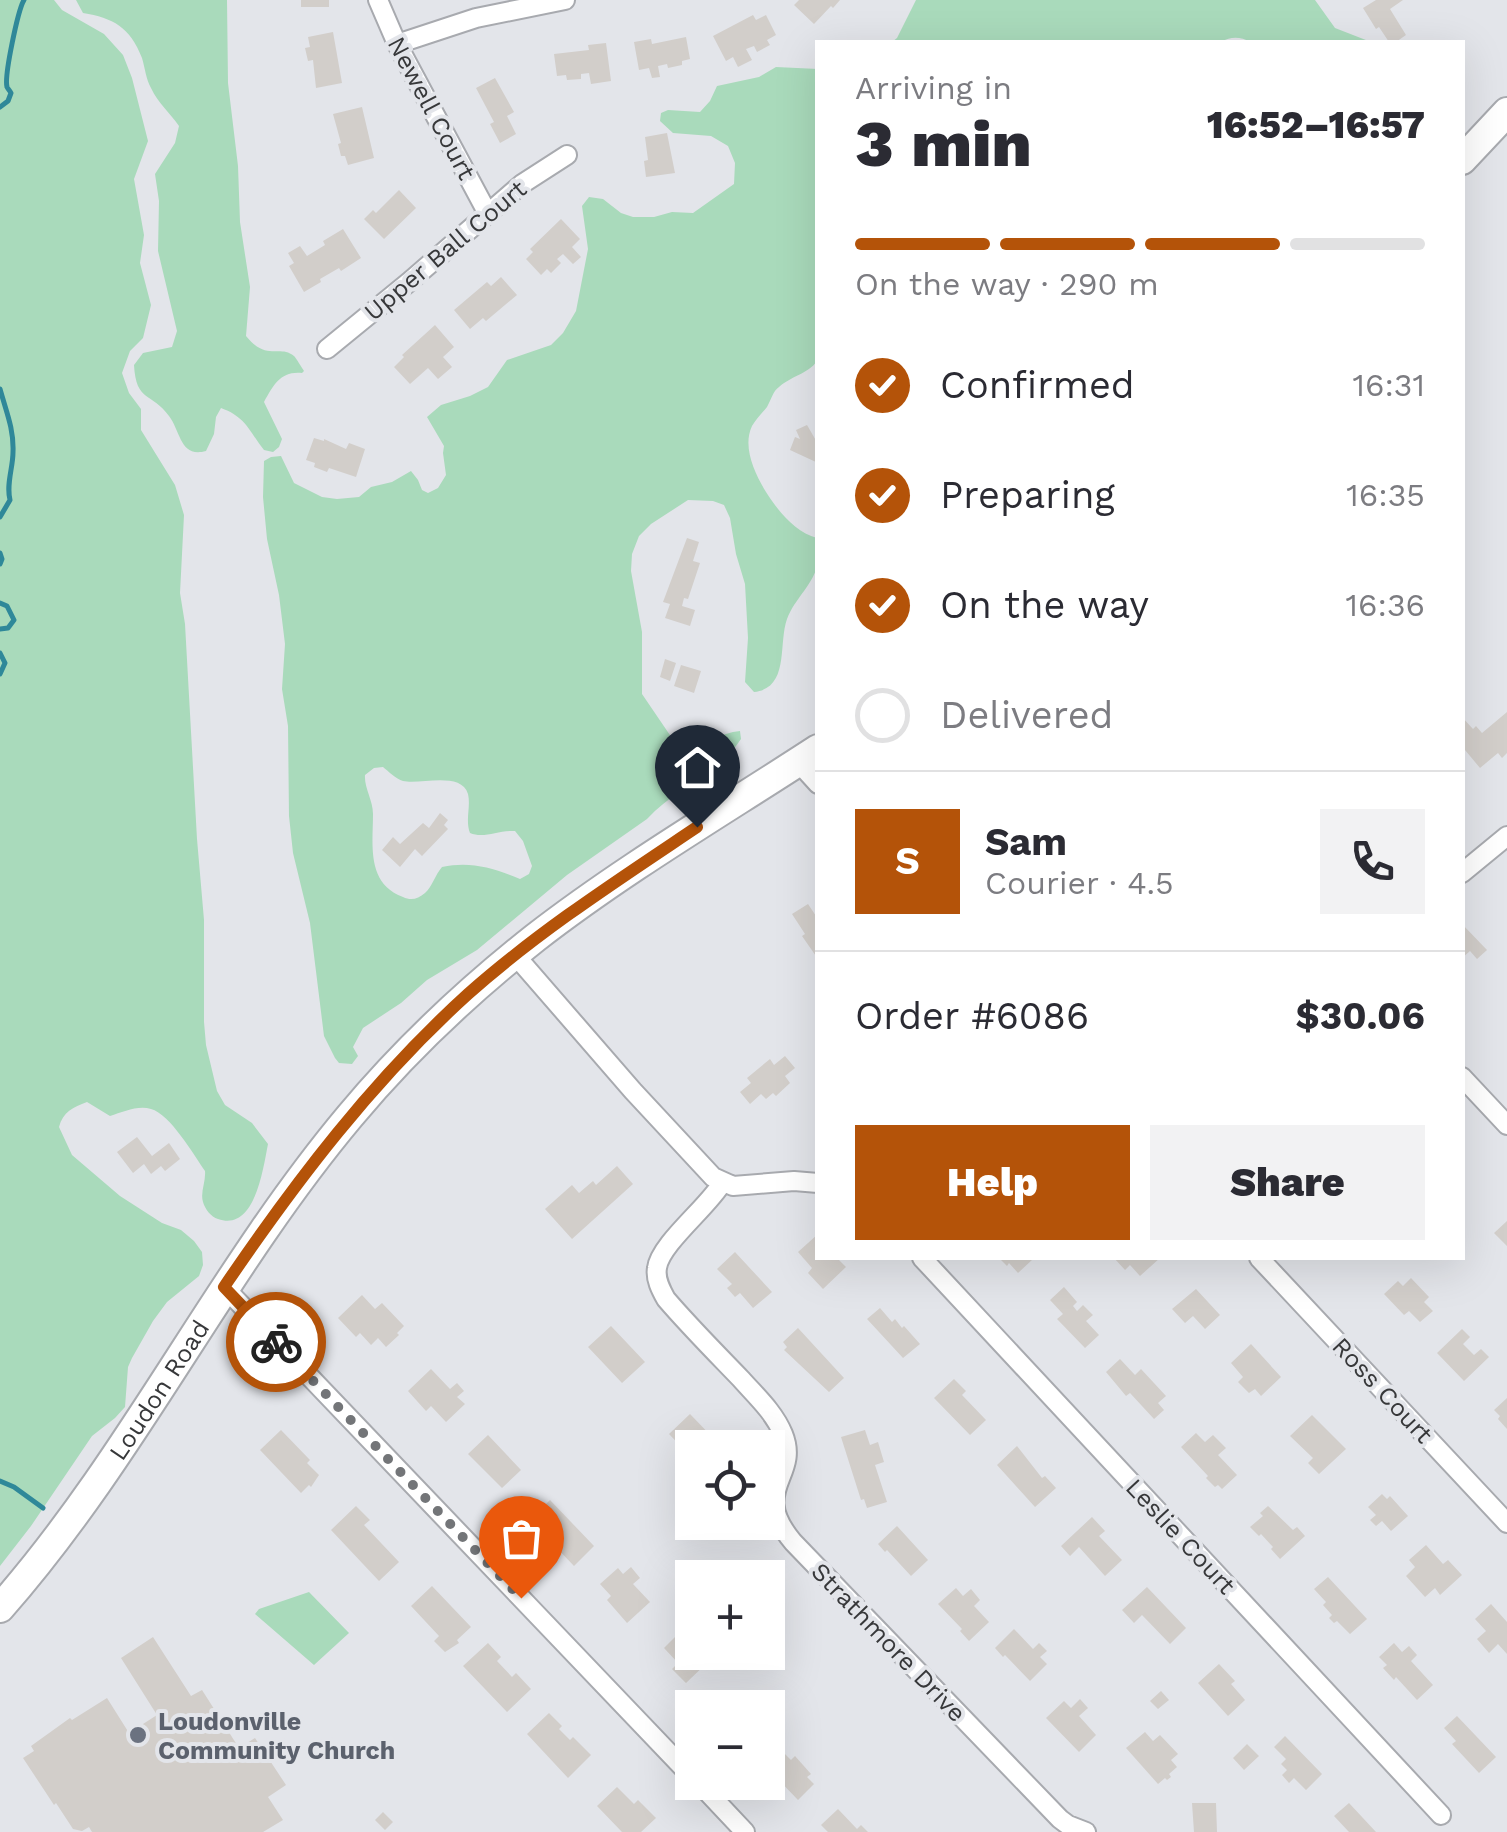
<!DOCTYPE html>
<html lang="en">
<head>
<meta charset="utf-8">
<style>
  body { margin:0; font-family:"Work Sans",sans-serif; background:#f2f2f3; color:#2b2b33; height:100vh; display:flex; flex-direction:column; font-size:38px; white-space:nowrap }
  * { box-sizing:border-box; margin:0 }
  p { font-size:32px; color:#7c7c81 }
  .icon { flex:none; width:55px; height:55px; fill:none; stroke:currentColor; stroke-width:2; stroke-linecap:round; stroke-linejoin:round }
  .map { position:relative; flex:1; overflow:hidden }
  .drawer { position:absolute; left:815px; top:40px; width:650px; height:1220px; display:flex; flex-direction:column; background:#fff; border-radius:0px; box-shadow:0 10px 40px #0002 }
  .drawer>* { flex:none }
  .tools { position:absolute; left:675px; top:1430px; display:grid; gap:20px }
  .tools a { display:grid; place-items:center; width:110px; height:110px; border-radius:0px; background:#fff; box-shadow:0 10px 40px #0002; font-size:50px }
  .pin { position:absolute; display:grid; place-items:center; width:85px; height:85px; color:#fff; margin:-102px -42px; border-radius:50% 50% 50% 0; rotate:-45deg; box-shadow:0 0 10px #0007 }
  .pin .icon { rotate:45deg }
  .courier { position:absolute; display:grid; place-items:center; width:100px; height:100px; margin:-50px; border:8px solid #b45309; border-radius:50%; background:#fff; color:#222; box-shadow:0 2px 12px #0007 }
  .overview em { font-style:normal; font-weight:800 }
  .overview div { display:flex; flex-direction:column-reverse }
  .overview { display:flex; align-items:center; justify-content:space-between; height:170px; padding:0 40px }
  h1 { font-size:65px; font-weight:800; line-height:75px }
  .bar { display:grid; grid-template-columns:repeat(4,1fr); gap:15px 10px; align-content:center; height:120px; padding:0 40px }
  .bar i { height:12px; border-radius:8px; background:#e1e1e2 }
  .bar .on { background:#b45309 }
  .bar p { grid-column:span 4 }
  .line { display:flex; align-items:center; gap:25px; padding:0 40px; border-top:2px solid #e1e1e2 }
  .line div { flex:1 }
  .round { display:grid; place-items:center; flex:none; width:105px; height:105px; border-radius:0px; background:#f2f2f3 }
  ol { padding:0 40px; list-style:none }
  li { display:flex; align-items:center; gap:30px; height:110px }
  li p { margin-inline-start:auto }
  li .icon { padding:10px; border-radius:50%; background:#b45309; color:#fff; stroke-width:4 }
  li:last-child { color:#7c7c81 }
  li i { width:55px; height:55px; border:5px solid #e1e1e2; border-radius:50% }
  .primary-button { display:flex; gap:20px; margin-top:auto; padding:20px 40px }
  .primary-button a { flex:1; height:115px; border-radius:0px; background:#b45309; color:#fff; font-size:40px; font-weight:800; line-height:115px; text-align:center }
  .primary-button a+a { background:#f2f2f3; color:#2b2b33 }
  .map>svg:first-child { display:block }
  .green { fill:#a9dabb; fill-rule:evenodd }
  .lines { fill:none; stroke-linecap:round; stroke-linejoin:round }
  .stream { stroke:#2f8899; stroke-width:5 }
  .building { fill:#d2ceca }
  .minor-casing { stroke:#a8aaaf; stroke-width:22 }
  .primary-casing { stroke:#a8aaaf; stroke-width:32 }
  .minor { stroke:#fff; stroke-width:18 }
  .primary { stroke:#fff; stroke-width:28 }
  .done { stroke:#737578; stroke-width:10; stroke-dasharray:0 18 }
  .route { stroke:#b45309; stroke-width:12 }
  .worship-dot { fill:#6b7280; stroke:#e3e5ea; stroke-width:4 }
  .labels { text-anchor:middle; stroke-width:8; stroke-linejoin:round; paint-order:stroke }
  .street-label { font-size:25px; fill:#37383a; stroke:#e3e5ea }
  .worship-label { font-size:25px; font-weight:bold; fill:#5b616d; stroke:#e3e5ea; text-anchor:start }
</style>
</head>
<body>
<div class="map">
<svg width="1507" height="1832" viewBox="0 0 1507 1832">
  <rect width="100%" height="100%" fill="#e3e5ea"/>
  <path class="green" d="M0,0H54L62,10L104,34L123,55L132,78L148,141L134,179L144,235L140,263L151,305L143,338L130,351L122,373L129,393L141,409V430L175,485L184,515L180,593L185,624L197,839L204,920V1022L206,1045L217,1091L225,1105L252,1123L268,1144C263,1169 255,1232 218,1219C211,1217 205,1209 203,1202C200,1192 206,1182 205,1171C194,1155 170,1114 151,1109C138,1105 123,1112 110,1116L87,1102C73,1107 63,1112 59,1127L72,1155L120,1196L162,1223L181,1230L194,1241L202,1252L203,1265L199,1276L167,1302L153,1321L132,1358L128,1367L125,1407L115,1418L92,1436L31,1526L0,1566Z
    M76,0H227L228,83L238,166L240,222L250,287L246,336C267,362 279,344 294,356C296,358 302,368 304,371L302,373C281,371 274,384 264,402L282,439L279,447L273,452L264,450C249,431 246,417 221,408L216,417L214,434L206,451C180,458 181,432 169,416C152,392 136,403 134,365L143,353L172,347L177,331L158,251L159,201L155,174L175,143L179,126C170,113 158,103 151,88C146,79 145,68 142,58C130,27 113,18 83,13Z
    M916,0H1315L1335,28L1371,42H1251C1240,37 1232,36 1221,42H892L897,38Z
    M776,67L818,69L817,361C808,374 791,376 779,387C773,391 771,400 767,407C762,413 756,419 752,426C742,447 755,474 766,492C778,511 795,532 817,538C817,546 818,554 818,562C815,583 794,599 787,619C778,644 790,688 754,692L745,682L748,638L745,584L736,554L730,518L724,505L713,501L688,500L651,524L639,536L632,554L631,571L642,632V694L676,744C698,749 718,733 740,731L741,739C718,774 675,788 647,819L567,875L477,950L427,980L401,1003L363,1028L353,1047L358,1056L352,1064L339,1063L335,1058L324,1036L310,923L293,853L289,816L288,726L282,689L285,644L279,595L267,539L263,497L264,461L271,457L281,456L294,483L322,497L337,499L359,497L371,487L392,482L411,471L418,480L422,490L428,493L438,488L446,475L443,453L444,446L427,417L441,405L470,396L488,387L507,360L551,345L563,333L576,311L588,249L582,206L589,197L603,199L621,213L633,217H654L672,212L693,213L734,184L735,163L728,146L711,136L673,133L660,121L661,113L668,110L700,112L710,101L717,86L759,77ZM383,767C388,771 396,779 403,781C420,785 461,771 468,794C471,807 465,820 470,833C484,839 498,830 515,831L523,841L532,866L529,874L520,879C493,868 471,861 442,867C435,875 432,887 425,893C418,899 411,901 403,897C366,883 373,845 373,814C373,800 364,788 365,775L374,768Z
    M309,1592L349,1633L314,1665L255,1614L259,1609Z"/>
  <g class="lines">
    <path class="stream" d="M0,107L8,101L11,93C10,91 8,89 7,87C4,76 18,10 24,0
      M0,389C6,411 14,429 13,452C13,468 6,484 10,500L0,517
      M0,553L2,559L0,564
      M0,603L7,606L14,620L8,628L0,629
      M0,653L5,663L0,674
      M0,1481L14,1487L43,1508"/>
  </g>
  <path class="building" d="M301,0H329V7H301Z
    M799,0H840L833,8L831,6L814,24L794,5Z
    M1376,0H1403L1390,9L1406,35L1396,42H1389L1379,27L1376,29L1363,8Z
    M753,15L756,20L766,15L776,35L767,40L770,45L757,52L754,46L746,49L752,60L738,67L733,57L726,61L713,36Z
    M333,32L342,83L316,88L313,60L308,61L305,48L310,47L308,37Z
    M686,37L690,59L682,61V65L668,68L667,64L658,66L660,77L652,78L649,68L639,70L634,42L651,39L652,44Z
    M606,43L611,81L591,84L589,73L581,74V79L567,80L566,75L557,76L554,54L589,50L588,45Z
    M495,78L514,112L507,116L516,134L500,143L490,124L494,122L476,88Z
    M362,107L374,158L348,165L345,156H341L338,144L341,143L333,114Z
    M667,133L675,173L646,177L644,161L648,160L645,137Z
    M399,190L416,208L384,239L364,219L373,210L376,213Z
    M561,219L580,239L572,247L581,257L573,264L563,254L557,259L561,263L551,273L547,269L541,275L526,259L533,252L530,249Z
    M343,229L361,258L341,271L339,268L320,279L321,282L304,292L289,266L294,263L288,253L300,246L307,256L325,245L323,241Z
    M501,277L517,295L486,321L483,318L470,329L454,310L487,282L491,286Z
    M435,325L454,347L443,357L452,367L438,379L428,368L410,384L394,367L404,357L402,355Z
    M807,425L818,444V463L790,450L795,437L800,439L796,430Z
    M314,438L324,441V439L346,449L349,443L365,449L356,477L329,468L327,472L314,467L315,463L306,460Z
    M687,538L699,542L693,561L700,563L688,599L684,598L682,606L695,610L690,626L665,618L670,604L663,602Z
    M665,659L676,663L670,681L660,677Z
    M681,665L701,671L694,693L674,686Z
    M1507,712V753L1502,758L1498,753L1480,768L1465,750L1462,751V717L1473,729L1476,726L1482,733Z
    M440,813L448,820L444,825L448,829L422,856L415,849L400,867L382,850L393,837L400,844L423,823L429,828Z
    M808,904L818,919V959L802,936L805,934L792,914Z
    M1462,924L1487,950L1477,959L1470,951L1462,958Z
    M785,1056L795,1068L785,1076L790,1083L776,1096L773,1093L766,1099L761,1094L750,1104L740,1092L751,1083L747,1078L770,1059L774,1065Z
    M137,1137L152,1156L169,1143L180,1159L165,1171L161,1166L151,1174L144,1164L133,1173L117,1152Z
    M617,1166L633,1184L572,1239L545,1209L572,1185L579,1193L593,1181L596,1185Z
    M1507,1221V1246L1494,1233Z
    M818,1234V1258H837L846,1267L823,1289L808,1273L812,1268L798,1252Z
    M735,1252L772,1292L753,1308L740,1293L735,1297L727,1288L732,1284L717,1269Z
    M999,1258H1030L1032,1260L1018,1273L1009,1263L1007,1266Z
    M1114,1258H1160L1140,1276L1130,1265L1125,1270Z
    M1411,1278L1429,1297L1424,1302L1433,1311L1420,1322L1409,1311L1404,1315L1384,1294L1398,1281L1403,1286Z
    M1064,1287L1077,1302L1073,1306L1077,1311L1083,1305L1093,1315L1086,1321L1099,1335L1085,1348L1057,1319L1063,1314L1050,1300Z
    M1196,1289L1220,1315L1205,1329L1193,1316L1185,1323L1172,1309Z
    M362,1295L375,1309L382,1303L404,1326L397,1333L399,1335L386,1347L378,1338L371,1345L360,1333L356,1337L338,1318Z
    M880,1308L892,1322L895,1319L902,1328L904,1326L920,1344L903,1358L867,1319Z
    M611,1326L645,1362L622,1383L588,1347Z
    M798,1328L844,1378L829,1392L784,1350L787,1347L783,1342Z
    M1462,1329L1470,1337L1463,1344L1474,1355L1481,1349L1489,1357L1464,1381L1437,1353Z
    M1251,1344L1281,1377L1261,1396L1255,1389L1249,1393L1238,1382L1243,1377L1231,1363Z
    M1120,1359L1135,1375L1141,1369L1166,1396L1158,1403L1164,1410L1154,1419L1130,1393L1126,1396L1106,1372Z
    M431,1369L450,1389L457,1383L464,1391L457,1397L465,1404L446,1422L431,1406L426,1411L408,1391Z
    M954,1379L966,1391L962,1395L986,1420L970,1435L934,1398Z
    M1507,1398V1429L1498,1419L1500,1416L1494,1410Z
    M690,1414L718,1443L714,1448H692V1458L669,1434Z
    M1312,1415L1346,1449L1319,1474L1308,1463L1313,1458L1290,1436Z
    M281,1430L310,1460L307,1463L319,1475L311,1487L309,1485L301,1493L260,1450Z
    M865,1430L870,1445L878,1442L884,1462L875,1465L887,1502L867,1508L864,1499L861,1500L841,1437Z
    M1196,1433L1205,1442L1213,1435L1226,1448L1218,1455L1237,1475L1222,1489L1218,1485L1215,1487L1206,1478L1208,1476L1181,1447Z
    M488,1435L521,1470L502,1488L468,1454Z
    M1017,1446L1042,1478L1045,1476L1056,1488L1035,1507L997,1465Z
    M1382,1494L1387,1499L1390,1496L1408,1516L1391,1531L1382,1521L1376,1526L1370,1520L1376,1515L1368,1507Z
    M550,1500L594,1546L574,1566L530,1520Z
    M356,1506L370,1520L364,1525L399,1562L379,1581L331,1530Z
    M1268,1506L1293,1530L1297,1527L1305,1536L1280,1559L1271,1549L1273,1547L1261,1534L1259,1536L1250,1527L1263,1516L1260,1513Z
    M1092,1517L1105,1531L1099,1536L1122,1560L1105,1576L1079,1547L1070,1556L1061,1546Z
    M897,1526L928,1560L911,1576L887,1550L885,1552L878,1544Z
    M1426,1545L1443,1564L1448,1560L1462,1575L1440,1595L1435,1588L1425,1597L1406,1576L1415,1567L1409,1560Z
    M631,1567L640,1578L633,1584L650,1602L627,1623L607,1600L611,1596L600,1584L618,1568L623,1574Z
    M1328,1577L1367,1619L1350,1634L1337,1621L1334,1623L1329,1618L1332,1615L1323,1605L1326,1602L1314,1589Z
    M432,1586L471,1627L457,1640L459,1643L445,1652L434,1641L439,1636L411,1606Z
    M1147,1587L1186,1628L1170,1644L1142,1615L1134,1623L1122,1610Z
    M956,1588L963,1596L971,1589L980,1600L974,1606L989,1622L969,1641L960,1631L962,1629L938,1604Z
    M1491,1604L1507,1622V1654L1498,1644L1489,1653L1477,1639L1486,1631L1475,1619Z
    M1014,1629L1033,1649L1039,1643L1047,1651L1040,1657L1047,1664L1030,1681L1005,1655L1003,1657L995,1648Z
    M680,1632L687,1638L692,1633V1652H700L709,1661L686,1683L672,1669L678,1663L664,1648Z
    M153,1637L191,1696L202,1690L239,1748L255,1738L286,1785L268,1797L283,1820L263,1832H92L89,1827L82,1831L73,1829L56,1803L54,1805L23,1758L34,1751L31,1746L70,1718L72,1720L107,1698L129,1733L157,1715L121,1658Z
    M488,1643L501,1657L497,1661L512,1677L516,1673L531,1689L507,1712L463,1666Z
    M1394,1643L1402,1652L1409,1646L1417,1655L1411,1661L1433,1685L1417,1700L1396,1677L1394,1680L1383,1668L1387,1665L1379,1657Z
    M1219,1664L1235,1681L1231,1684L1245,1700L1228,1716L1198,1683Z
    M735,1691L748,1704L757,1696L773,1713L768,1718V1708H718Z
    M1161,1691L1169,1700L1158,1709L1150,1701Z
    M1080,1699L1088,1708L1079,1716L1096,1735L1079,1752L1046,1718L1064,1701L1071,1708Z
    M549,1713L562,1726L559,1729L570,1740L573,1737L591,1755L568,1778L527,1734Z
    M1457,1716L1496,1757L1479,1773L1452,1744L1456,1741L1444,1728Z
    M1145,1732L1153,1741L1160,1735L1178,1754L1171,1760L1177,1767L1169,1774L1171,1777L1167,1780L1165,1778L1158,1784L1126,1748Z
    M1285,1736L1322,1774L1306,1790L1294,1778L1289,1783L1282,1775L1287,1770L1281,1764L1286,1759L1274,1747Z
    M1247,1744L1259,1756L1244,1770L1233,1758Z
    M781,1750L791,1760L795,1756L811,1774L807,1777L814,1784L798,1800L774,1775L771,1778L768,1775V1762Z
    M617,1787L634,1804L638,1800L656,1818L641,1832H622L597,1806Z
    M1192,1803H1216L1217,1832H1194Z
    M1349,1803L1376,1832H1349L1334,1816Z
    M838,1809L857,1829L861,1825L868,1832H828L821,1825Z
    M383,1812L393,1822L385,1830L375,1820Z"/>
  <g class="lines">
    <g class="minor-casing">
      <path id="minor" d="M378,0L397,44L488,214
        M397,44L476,18L565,0
        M327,349L409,282L522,184L567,155
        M798,762L818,784
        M1462,873L1507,836
        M515,955L633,1091L713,1177L733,1186L794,1181L818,1183
        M1462,1077L1507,1125
        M722,1183C708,1207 660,1244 657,1268C655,1279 661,1290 666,1299C690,1327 716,1353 741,1379C756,1396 774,1412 783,1434C801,1478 748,1488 793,1542L1060,1819L1068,1825L1086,1832
        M922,1258L1441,1815
        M1259,1258L1507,1523
        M224,1287L692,1777
        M698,1782L745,1832"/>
    </g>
    <g class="primary-casing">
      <g id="primary">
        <path d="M1462,160L1507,112"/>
        <path id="s1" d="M0,1608C134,1456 220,1271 350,1116C405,1050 468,991 535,938C624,869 723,811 818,749"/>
      </g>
    </g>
    <use href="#minor" class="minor"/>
    <use href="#primary" class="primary"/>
  </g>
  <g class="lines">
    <path class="done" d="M276,1342L521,1598"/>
    <path class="route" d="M276,1342L224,1287C296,1181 373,1080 468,994C539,931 618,880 697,827"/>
  </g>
  <circle class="worship-dot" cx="138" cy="1735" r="10"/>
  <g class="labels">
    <g class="street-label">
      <text transform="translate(432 108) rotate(62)" y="9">Newell Court</text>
      <text transform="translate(445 250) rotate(-40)" y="9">Upper Ball Court</text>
      <text dy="9" stroke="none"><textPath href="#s1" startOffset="270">Loudon Road</textPath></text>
      <text transform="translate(1383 1390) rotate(47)" y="9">Ross Court</text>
      <text transform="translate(1181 1536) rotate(47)" y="9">Leslie Court</text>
      <text transform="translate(889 1642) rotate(46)" y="9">Strathmore Drive</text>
    </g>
    <g class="worship-label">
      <text x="158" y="1730">Loudonville<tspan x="158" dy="29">Community Church</tspan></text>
    </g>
  </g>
</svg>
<div class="tools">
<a><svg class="icon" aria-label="locate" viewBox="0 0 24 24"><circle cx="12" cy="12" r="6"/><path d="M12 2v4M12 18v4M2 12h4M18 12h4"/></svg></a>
<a>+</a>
<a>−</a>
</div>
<div class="pin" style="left:521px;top:1598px;background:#ea580c"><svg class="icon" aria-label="bag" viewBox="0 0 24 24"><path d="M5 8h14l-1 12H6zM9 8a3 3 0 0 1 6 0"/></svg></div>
<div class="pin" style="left:697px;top:827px;background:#1f2937"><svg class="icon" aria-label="home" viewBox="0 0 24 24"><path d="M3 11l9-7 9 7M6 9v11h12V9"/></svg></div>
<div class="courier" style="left:276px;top:1342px"><svg class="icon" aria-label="bike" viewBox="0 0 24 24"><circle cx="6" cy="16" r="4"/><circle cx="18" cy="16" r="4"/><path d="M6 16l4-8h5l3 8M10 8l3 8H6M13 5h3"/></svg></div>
<section class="drawer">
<div class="overview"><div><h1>3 min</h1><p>Arriving in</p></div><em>16:52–16:57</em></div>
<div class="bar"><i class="on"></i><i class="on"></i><i class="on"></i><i></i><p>On the way · 290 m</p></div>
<ol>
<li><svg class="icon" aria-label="check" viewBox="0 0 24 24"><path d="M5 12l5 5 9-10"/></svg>Confirmed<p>16:31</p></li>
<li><svg class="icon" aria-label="check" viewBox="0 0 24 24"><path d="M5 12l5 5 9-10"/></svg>Preparing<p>16:35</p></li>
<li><svg class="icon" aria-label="check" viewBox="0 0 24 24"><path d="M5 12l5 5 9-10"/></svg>On the way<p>16:36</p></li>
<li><i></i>Delivered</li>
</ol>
<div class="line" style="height:180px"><b class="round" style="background:#b45309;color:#fff">S</b><div><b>Sam</b><p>Courier · 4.5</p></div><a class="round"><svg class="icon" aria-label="phone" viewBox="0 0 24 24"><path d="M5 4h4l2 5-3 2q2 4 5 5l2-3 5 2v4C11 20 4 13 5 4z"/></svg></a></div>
<div class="line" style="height:130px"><div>Order #6086</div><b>$30.06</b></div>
<div class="primary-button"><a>Help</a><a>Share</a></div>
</section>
</div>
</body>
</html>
